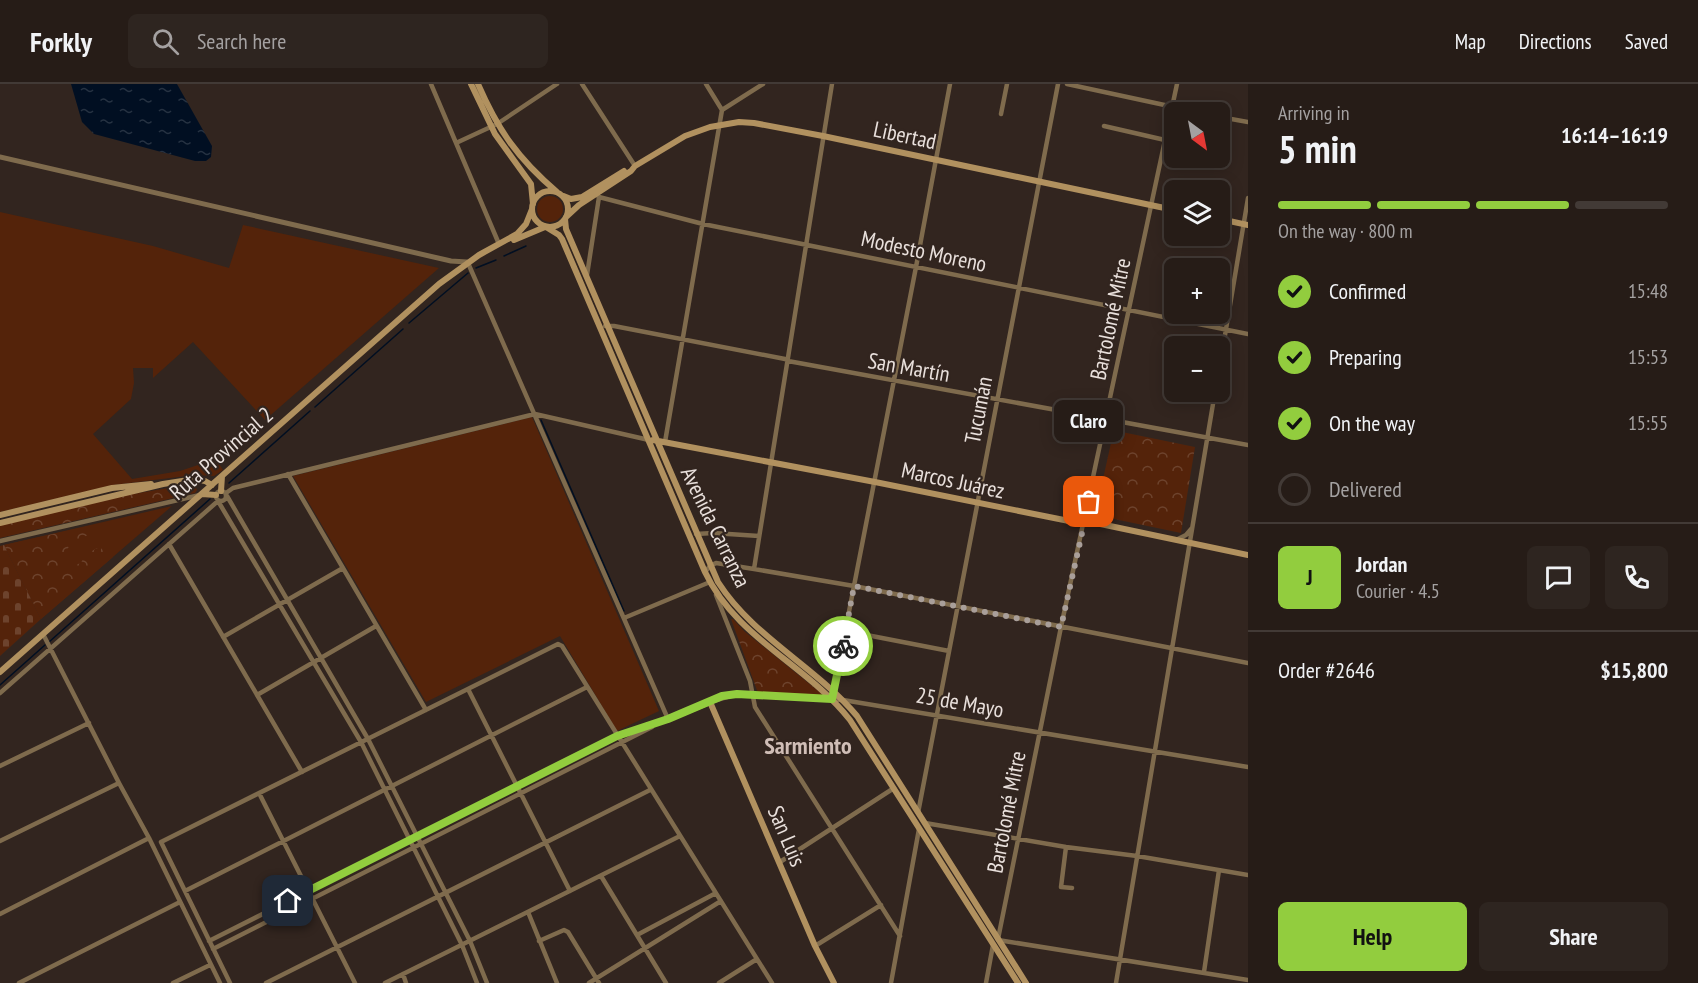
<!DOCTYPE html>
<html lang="en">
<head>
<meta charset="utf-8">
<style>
  body { margin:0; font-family:"PT Sans Narrow",sans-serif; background:#2e2520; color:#f1f3f6; height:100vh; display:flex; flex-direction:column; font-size:22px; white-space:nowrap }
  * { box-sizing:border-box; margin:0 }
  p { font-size:20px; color:#a4a1a1 }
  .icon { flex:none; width:33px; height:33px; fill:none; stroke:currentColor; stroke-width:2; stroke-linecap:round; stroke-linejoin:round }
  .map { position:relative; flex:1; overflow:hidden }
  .sheet { display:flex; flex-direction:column; background:#261c17; width:450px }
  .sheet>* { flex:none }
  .needle { width:39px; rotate:148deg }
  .controls { position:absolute; left:1164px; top:18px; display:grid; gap:12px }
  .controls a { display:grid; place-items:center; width:66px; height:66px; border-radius:9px; background:#261c17; box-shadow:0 3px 15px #0003,0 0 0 2px #423a36; font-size:30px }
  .pin { position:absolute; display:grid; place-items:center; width:51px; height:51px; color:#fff; margin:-26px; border-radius:12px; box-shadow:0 3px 9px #0006 }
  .courier { position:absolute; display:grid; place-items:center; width:60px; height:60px; margin:-30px; border:4px solid #92cd3e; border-radius:50%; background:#fff; color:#222; box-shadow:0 2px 8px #0007 }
  .bubble { position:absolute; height:42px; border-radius:9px; background:#261c17; box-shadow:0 3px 15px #0003,0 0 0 2px #423a36; font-size:20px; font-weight:700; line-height:42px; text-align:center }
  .head em { font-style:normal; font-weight:700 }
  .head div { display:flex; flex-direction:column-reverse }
  .head { display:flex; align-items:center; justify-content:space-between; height:102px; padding:0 30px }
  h1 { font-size:39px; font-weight:700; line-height:45px }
  .bar { display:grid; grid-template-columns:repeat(4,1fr); gap:9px 6px; align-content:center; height:72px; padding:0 30px }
  .bar i { height:8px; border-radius:4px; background:#423a36 }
  .bar .on { background:#92cd3e }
  .bar p { grid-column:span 4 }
  .line { display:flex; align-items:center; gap:15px; padding:0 30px; border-top:2px solid #423a36 }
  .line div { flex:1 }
  .round { display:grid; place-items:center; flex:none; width:63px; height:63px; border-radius:9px; background:#2e2520 }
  ol { padding:0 30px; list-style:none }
  li { display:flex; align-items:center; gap:18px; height:66px }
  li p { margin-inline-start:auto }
  li .icon { padding:6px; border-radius:50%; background:#92cd3e; color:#111; stroke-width:4 }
  li:last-child { color:#a4a1a1 }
  li i { width:33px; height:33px; border:3px solid #423a36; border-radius:50% }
  .button { display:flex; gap:12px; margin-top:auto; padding:12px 30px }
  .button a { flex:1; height:69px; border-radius:9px; background:#92cd3e; color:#111; font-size:24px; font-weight:700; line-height:69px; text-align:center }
  .button a+a { background:#2e2520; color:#f1f3f6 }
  header { display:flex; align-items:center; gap:36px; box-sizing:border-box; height:84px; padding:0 30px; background:#261c17; border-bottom:2px solid #423a36 }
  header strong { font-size:28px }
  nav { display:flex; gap:33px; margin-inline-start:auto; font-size:21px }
  .search { width:420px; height:54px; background:#2e2520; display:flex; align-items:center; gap:15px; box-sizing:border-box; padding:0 21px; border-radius:9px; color:#a4a1a1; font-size:22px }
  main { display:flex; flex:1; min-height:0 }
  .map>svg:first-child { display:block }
  .green { fill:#54230a }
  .forest { fill:url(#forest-crowns) }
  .cemetery { fill:url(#cemetery-stones) }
  .water { fill:url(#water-ripples) }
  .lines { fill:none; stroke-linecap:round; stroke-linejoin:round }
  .stream { stroke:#010f22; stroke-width:1.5 }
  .minor { stroke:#7f6b4d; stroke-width:4.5 }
  .tertiary { stroke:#7f6b4d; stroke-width:5 }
  .secondary { stroke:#b1915f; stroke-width:6 }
  .done { stroke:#a99f9a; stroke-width:6; stroke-dasharray:0 10.8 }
  .route { stroke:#92cd3e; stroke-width:8 }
  .labels { text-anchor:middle; stroke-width:4.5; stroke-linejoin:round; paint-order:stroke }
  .street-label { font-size:22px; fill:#e9e0dc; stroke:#32251f }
  .neighbourhood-label { font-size:24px; font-weight:bold; fill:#d0beb7; stroke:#32251f }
</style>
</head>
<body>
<header>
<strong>Forkly</strong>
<div class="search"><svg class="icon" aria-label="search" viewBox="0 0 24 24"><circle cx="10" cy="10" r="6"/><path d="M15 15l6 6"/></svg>Search here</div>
<nav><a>Map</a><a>Directions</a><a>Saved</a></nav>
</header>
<main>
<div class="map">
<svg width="1248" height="899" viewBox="0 0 1248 899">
  <defs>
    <pattern id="forest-crowns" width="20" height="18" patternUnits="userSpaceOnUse" patternTransform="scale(1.5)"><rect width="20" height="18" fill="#54230a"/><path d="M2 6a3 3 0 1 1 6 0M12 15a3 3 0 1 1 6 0" fill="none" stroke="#6d432d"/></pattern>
    <pattern id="cemetery-stones" width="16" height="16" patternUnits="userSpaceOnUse" patternTransform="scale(1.5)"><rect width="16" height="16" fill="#54230a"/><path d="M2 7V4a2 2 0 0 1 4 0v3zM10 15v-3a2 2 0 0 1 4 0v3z" fill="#6d432d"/></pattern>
    <pattern id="water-ripples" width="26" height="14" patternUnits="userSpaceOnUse" patternTransform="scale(1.5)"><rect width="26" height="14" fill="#010f22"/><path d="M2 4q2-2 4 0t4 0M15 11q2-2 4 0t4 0" fill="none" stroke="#263242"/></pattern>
  </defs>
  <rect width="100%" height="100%" fill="#32251f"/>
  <path class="green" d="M537 125a13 13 0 1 1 26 0a13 13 0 1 1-26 0Z
    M0,128L153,162L229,184L243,141L439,184L265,336L193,258L153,294V284H133L134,299L131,315L93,350L132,395L180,387L216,375L223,386L214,392L195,391L113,401L0,428Z
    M532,333L659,627L617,647L560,552L426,618L293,392Z
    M172,422L41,535L4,461Z"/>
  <path class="forest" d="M1117,347L1195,363L1181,449L1095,431L1113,350Z
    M192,400L195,401L197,406L195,409L0,454V441L121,412Z
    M93,441L95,448L70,459L66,470L58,474L57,478L61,483L72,482L81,479L85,471L97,464L101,471V465L104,461L108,462L113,473L41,535L4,461Z
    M731,535H733L744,547L822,610V612L758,609Z"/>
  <path class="cemetery" d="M4,461L41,535L0,572V462Z"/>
  <path class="water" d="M71,0H177L212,62L211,73L206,77H195L94,50L82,38Z"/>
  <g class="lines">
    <path class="stream" d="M504,172L526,162
      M476,184L496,176
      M409,239L468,189
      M315,323L403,245
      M541,336L624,527
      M229,399L310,327
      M49,558L210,415
      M0,601L45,561"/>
    <path class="minor" d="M431,0L499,160
      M582,0L635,82
      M706,0L722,26
      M1067,0L1197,28
      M722,26L763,0
      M1001,30L1007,0
      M1220,33L1248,38
      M1104,42L1165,56
      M456,59L497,40L557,0
      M596,110L599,113L703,140L1248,250
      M468,179L668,635
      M587,191L599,113
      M605,242H614L785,275L788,277L1248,361
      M1220,281L1248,114
      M665,358L722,26
      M288,390L426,626
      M216 412a5 5 0 1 1 10 0a5 5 0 1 1-10 0Z
      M226,409L233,404L535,330L649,356
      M227,412L368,655L470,857L487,899
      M696,450L713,449L759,452
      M1178,455L1186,451L1192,444
      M0,457L200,411
      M169,460L302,688
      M754,485L832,0
      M705,488L710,482L716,479L754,485L854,502L1248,579
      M716,511L750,597L755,623L900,852
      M624,534L710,498
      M846,547L949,567
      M43,550L119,699L149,754L220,899
      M223,553L343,484
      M468,605L570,807
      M0,609L218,417L361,658L462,861L477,899
      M833,610L916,183L950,0
      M257,611L376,542
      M710,618L737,610L843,616L1248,683
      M0,682L89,639
      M259,709L355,899
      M918,729L1058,0
      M925,739L1066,763L1137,772L1248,791
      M0,757L119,699
      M1066,763L1061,803L1072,804
      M780,778L894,704
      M601,792L666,899
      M185,807L587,603
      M528,828L557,899
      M0,830L149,754
      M637,851L716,809
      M998,855L1061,543L1177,0
      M998,856L1248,896
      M209,857L617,652L668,635
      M539,857L564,846L568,848L599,899
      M815,862L881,821
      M213,865L652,643
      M1204,888L1219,786
      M403,890L406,899
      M19,899L180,818
      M173,899L210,881
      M230,899L161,758L558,560L562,562L772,899
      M266,899L650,706
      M385,899L680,752
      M589,899L721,817
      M719,899L757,875
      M891,899L919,745
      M986,899L993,861
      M1116,899L1215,308"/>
    <path class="tertiary" d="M0,73L451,177L467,178"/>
    <path class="secondary" d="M471,0L495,50L531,100L533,120
      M478,0C498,46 518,75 557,108
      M532 125a18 18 0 1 1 36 0a18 18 0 1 1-36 0Z
      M561,111L571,115L582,113L624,87
      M566,133L579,121L631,87L635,82L685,52L710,43L739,38L754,39L823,52L1174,126
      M565,135L566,145L718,498C753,553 816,583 857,632L1026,899
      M1220,135L1248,141
      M546,143L559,151L562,155L705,488C736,554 807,581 850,636L1018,899
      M514,156L545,143
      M653,356L875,398L1079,439L1091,438L1248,471
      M221,407L222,392
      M202,410L216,411
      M0,431L112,404L151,400
      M0,439L163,400L195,395L205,397L212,401
      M0,588L439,200L479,171L517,150L526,140L532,125
      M668,635L710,618L815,862L834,899"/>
  </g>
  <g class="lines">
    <path class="done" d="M843,562L854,502L1061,543L1089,418"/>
    <path class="route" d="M288,817L617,652L668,635L722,612L737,610L832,615L843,562"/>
  </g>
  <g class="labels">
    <g class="street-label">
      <text transform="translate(905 51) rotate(12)" y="8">Libertad</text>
      <text transform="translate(924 167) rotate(12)" y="8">Modesto Moreno</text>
      <text transform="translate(1110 235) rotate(-78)" y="8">Bartolomé Mitre</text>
      <text transform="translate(909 283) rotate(10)" y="8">San Martín</text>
      <text transform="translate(978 326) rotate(-79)" y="8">Tucumán</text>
      <text transform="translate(221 369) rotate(-41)" y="8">Ruta Provincial 2</text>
      <text transform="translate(953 396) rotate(12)" y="8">Marcos Juárez</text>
      <text transform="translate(716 443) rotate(64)" y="8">Avenida Carranza</text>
      <text transform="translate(960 618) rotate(10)" y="8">25 de Mayo</text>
      <text transform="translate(1006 728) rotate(-79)" y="8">Bartolomé Mitre</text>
      <text transform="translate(787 752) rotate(67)" y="8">San Luis</text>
    </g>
    <g class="neighbourhood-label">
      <text x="808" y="670">Sarmiento</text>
    </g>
  </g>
</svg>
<div class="controls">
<a><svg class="needle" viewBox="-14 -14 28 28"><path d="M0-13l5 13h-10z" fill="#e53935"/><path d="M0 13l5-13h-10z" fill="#a4a1a1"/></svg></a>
<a><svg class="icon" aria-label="layers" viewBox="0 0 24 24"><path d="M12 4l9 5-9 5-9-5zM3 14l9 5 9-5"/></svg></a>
<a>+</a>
<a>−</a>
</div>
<div class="pin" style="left:1089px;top:418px;background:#ea580c"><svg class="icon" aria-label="bag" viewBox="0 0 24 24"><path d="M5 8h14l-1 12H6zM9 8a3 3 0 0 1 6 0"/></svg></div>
<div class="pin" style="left:288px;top:817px;background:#1f2937"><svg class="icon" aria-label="home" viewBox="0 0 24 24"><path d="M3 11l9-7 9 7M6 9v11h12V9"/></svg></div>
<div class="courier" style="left:843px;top:562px"><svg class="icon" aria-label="bike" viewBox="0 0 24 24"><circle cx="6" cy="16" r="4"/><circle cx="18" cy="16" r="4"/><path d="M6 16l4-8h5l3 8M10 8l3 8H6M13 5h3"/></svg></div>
<div class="bubble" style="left:1054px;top:316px;width:69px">Claro</div>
</div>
<section class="sheet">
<div class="head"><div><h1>5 min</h1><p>Arriving in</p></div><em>16:14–16:19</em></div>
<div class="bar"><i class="on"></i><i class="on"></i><i class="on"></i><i></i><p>On the way · 800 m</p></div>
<ol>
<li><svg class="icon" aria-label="check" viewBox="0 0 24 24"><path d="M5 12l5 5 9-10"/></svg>Confirmed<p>15:48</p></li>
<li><svg class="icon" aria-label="check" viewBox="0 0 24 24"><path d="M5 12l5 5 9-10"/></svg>Preparing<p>15:53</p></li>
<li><svg class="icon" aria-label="check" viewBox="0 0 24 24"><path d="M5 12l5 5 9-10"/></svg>On the way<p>15:55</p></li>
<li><i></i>Delivered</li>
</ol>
<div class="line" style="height:108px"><b class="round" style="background:#92cd3e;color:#111">J</b><div><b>Jordan</b><p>Courier · 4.5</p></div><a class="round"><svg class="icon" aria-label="chat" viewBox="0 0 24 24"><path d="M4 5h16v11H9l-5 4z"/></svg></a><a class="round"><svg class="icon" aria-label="phone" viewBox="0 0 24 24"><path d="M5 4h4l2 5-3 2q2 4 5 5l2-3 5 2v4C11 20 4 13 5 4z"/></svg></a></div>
<div class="line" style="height:78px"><div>Order #2646</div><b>$15,800</b></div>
<div class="button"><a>Help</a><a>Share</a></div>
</section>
</main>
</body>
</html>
